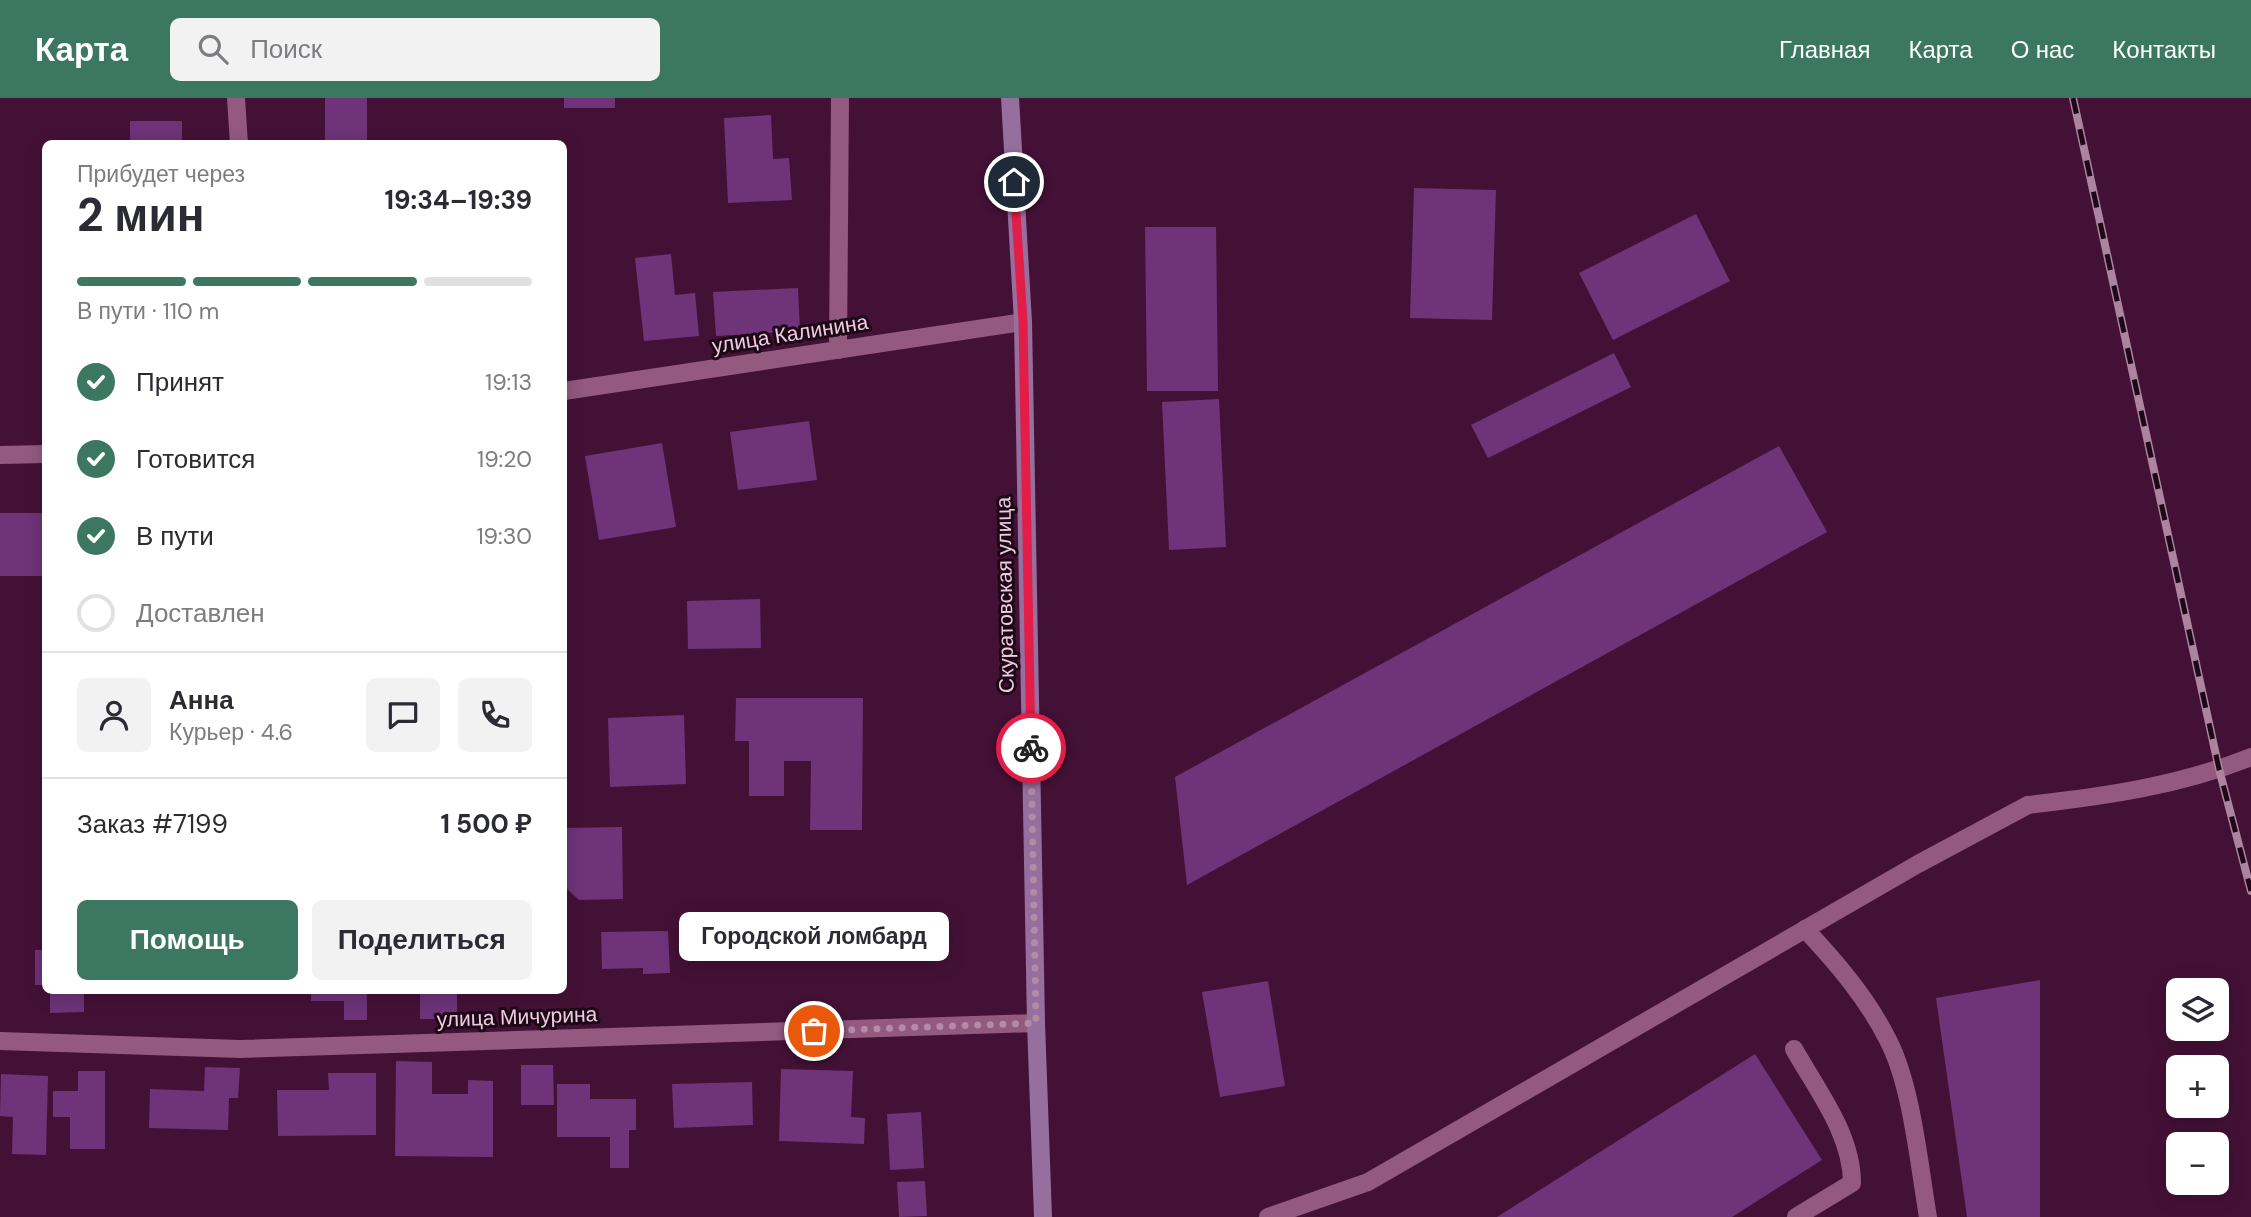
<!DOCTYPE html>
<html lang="ru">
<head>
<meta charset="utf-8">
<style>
  body { margin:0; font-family:"DM Sans",sans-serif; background:#f2f2f3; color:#2b2b33; height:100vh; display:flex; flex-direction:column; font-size:26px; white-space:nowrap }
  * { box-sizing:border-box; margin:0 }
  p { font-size:23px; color:#7c7c81 }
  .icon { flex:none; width:38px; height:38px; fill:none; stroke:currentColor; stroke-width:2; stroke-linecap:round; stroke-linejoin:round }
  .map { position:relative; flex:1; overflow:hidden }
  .details { position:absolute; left:42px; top:42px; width:525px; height:854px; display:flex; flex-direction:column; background:#fff; border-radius:10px; box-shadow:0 4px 18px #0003 }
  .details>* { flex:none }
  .buttons { position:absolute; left:2166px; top:880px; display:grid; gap:14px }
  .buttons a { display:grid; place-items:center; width:63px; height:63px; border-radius:10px; background:#fff; box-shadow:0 4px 18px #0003; font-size:35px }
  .pin { position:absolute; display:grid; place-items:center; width:60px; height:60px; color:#fff; margin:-30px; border:4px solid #fff; border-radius:50%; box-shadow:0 2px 7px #0007 }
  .courier { position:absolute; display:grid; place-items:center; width:70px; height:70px; margin:-35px; border:5px solid #e11d48; border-radius:50%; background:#fff; color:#222; box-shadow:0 2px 9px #0007 }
  .bubble { position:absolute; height:49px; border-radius:10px; background:#fff; box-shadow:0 4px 18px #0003; font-size:23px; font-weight:700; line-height:49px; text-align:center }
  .overview em { font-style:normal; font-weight:700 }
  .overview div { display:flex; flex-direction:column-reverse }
  .overview { display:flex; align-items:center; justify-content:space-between; height:119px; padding:0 35px }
  h1 { font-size:46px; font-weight:700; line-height:52px }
  .bar { display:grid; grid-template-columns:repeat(4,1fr); gap:10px 7px; align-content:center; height:84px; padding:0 35px }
  .bar i { height:9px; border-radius:5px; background:#e1e1e2 }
  .bar .active { background:#3b7761 }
  .bar p { grid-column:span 4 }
  .line { display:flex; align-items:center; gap:18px; padding:0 35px; border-top:2px solid #e1e1e2 }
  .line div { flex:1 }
  .round { display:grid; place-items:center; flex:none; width:74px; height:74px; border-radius:10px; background:#f2f2f3 }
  ol { padding:0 35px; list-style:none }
  li { display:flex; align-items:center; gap:21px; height:77px }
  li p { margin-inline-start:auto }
  li .icon { padding:7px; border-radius:50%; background:#3b7761; color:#fff; stroke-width:4 }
  li:last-child { color:#7c7c81 }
  li i { width:38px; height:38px; border:4px solid #e1e1e2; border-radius:50% }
  .cta { display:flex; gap:14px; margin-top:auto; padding:14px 35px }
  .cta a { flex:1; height:80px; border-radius:10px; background:#3b7761; color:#fff; font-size:28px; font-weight:700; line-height:80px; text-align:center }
  .cta a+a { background:#f2f2f3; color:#2b2b33 }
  header { display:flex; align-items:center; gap:42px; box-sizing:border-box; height:98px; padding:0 35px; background:#3b7761; color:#fff }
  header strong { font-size:33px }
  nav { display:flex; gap:38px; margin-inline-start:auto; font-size:24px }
  .search { width:490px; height:63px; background:#f2f2f3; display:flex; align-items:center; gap:18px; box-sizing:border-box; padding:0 24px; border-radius:10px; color:#7c7c81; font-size:26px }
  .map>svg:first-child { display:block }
  .building { fill:#6e3379 }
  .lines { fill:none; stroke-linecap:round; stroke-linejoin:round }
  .lane { stroke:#93597f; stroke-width:18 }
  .street { stroke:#93597f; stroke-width:18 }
  .secondary { stroke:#976f9e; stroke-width:18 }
  .rail-casing { stroke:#ac849f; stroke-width:8 }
  .rail { stroke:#1e0817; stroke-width:5; stroke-dasharray:16; stroke-linecap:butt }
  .done { stroke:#b28ba4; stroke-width:7; stroke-dasharray:0 12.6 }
  .route { stroke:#e11d48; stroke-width:9 }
  .labels { text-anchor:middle; stroke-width:6; stroke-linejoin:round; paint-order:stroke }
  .street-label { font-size:21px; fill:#edcce0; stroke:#1e0817 }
</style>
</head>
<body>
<header>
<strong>Карта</strong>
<div class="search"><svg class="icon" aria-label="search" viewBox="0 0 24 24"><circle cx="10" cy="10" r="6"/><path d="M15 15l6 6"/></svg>Поиск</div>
<nav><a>Главная</a><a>Карта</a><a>О нас</a><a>Контакты</a></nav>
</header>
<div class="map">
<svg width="2251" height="1119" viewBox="0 0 2251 1119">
  <rect width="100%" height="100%" fill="#441136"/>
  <path class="building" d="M325,0H367V46H325Z
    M564,0H615V10H564Z
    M771,17L773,61L789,60L792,102L728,105L724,20Z
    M130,23H182V46H130Z
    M1414,90L1496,92L1492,222L1410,220Z
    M1696,116L1730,183L1613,242L1579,175Z
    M1145,129H1216L1218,293H1147Z
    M671,156L675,197L695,195L699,238L644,243L635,160Z
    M798,190L800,233L716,238L713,194Z
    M1614,255L1631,289L1488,360L1471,327Z
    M1219,301L1226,449L1169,452L1162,304Z
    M809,323L817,382L738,392L730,334Z
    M662,345L676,429L599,442L585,358Z
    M1779,348L1827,434L1187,787L1175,679Z
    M0,415H46V509H43V478H0Z
    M760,501L761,550L688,551L687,503Z
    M736,600H863L862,732H810L811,663H784V698H749V643H735Z
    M684,617L686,686L610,689L608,620Z
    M622,729L623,801L579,802L564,788V730Z
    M668,833L670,875L643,876V870L602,871L601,834Z
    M35,852H46V887H35Z
    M2040,882V1119H1967L1936,900Z
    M1268,883L1285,988L1220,999L1202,894Z
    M50,892H84V914L50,915Z
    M311,892H367V922H344V903H311Z
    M420,892H457V921H420Z
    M1755,956L1822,1062L1732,1119H1497Z
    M396,963L432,964V996H468V982L493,983V1059L395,1058Z
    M521,967H553L554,1007H521Z
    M205,969L240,970L238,1000H229L228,1032L149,1030L150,991L204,993Z
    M781,971L853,973L851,1019L865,1020L864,1046L779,1043Z
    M78,973H105V1051H70V1019H53V993H78Z
    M328,975H376V1037L278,1038L277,992H329Z
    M1,976L48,978L46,1057L12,1056L13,1019L0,1018Z
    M752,984L753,1027L674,1030L672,986Z
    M557,986H590V1001H636V1032H629V1070H610V1039H557Z
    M921,1014L924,1070L890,1072L887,1016Z
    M925,1083L927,1118L899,1119L897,1084Z"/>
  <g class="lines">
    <path class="lane" d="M838,252L840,0
      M2028,707C2106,698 2178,688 2251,659
      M1805,831C1836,864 1867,900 1888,942C1912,988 1919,1067 1928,1119
      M1794,951C1817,992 1852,1036 1852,1085L1796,1119"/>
    <path class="street" d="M236,0L239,46
      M564,293L1023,224
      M0,357L46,356
      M0,943L240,951L1036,925
      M1268,1119L1368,1084L1918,766L2028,707"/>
    <path class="secondary" d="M1010,0L1023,224L1036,925L1043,1119"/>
    <g class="rail-casing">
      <path id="rail" d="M2073,0L2219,671L2251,793"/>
    </g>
    <use href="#rail" class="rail"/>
  </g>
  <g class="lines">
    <path class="done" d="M814,933L1036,925L1031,650"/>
    <path class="route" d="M1014,84L1023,223L1031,650"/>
  </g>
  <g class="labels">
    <g class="street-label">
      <text transform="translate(790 236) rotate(-9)" y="7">улица Калинина</text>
      <text transform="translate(1005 497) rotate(-91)" y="7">Скуратовская улица</text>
      <text transform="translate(517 919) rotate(-2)" y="7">улица Мичурина</text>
    </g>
  </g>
</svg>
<div class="buttons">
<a><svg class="icon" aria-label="layers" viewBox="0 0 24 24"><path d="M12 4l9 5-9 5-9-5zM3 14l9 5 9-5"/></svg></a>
<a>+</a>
<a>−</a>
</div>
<div class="pin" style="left:814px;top:933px;background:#ea580c"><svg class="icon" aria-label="bag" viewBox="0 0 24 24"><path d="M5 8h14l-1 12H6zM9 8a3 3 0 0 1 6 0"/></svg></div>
<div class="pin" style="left:1014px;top:84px;background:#1f2937"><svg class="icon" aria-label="home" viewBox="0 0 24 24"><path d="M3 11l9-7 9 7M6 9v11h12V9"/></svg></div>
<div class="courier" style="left:1031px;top:650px"><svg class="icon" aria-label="bike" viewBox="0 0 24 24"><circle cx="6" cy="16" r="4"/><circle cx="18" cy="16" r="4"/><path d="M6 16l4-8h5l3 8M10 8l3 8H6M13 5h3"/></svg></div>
<div class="bubble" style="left:679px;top:814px;width:270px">Городской ломбард</div>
<section class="details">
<div class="overview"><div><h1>2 мин</h1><p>Прибудет через</p></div><em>19:34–19:39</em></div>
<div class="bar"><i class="active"></i><i class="active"></i><i class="active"></i><i></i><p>В пути · 110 m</p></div>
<ol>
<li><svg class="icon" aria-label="check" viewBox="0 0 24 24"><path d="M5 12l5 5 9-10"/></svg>Принят<p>19:13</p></li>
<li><svg class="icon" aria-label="check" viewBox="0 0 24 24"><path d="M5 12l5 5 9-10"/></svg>Готовится<p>19:20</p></li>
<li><svg class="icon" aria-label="check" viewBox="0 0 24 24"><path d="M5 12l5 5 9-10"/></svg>В пути<p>19:30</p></li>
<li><i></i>Доставлен</li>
</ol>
<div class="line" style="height:126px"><a class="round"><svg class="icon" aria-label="person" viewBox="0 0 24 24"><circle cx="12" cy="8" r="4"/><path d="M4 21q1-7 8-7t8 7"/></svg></a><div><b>Анна</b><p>Курьер · 4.6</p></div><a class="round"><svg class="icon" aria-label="chat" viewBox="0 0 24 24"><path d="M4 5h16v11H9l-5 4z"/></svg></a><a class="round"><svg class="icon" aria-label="phone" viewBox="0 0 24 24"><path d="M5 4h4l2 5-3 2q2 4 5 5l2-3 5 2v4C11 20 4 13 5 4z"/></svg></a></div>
<div class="line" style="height:91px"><div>Заказ #7199</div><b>1 500 ₽</b></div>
<div class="cta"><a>Помощь</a><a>Поделиться</a></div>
</section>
</div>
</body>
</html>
